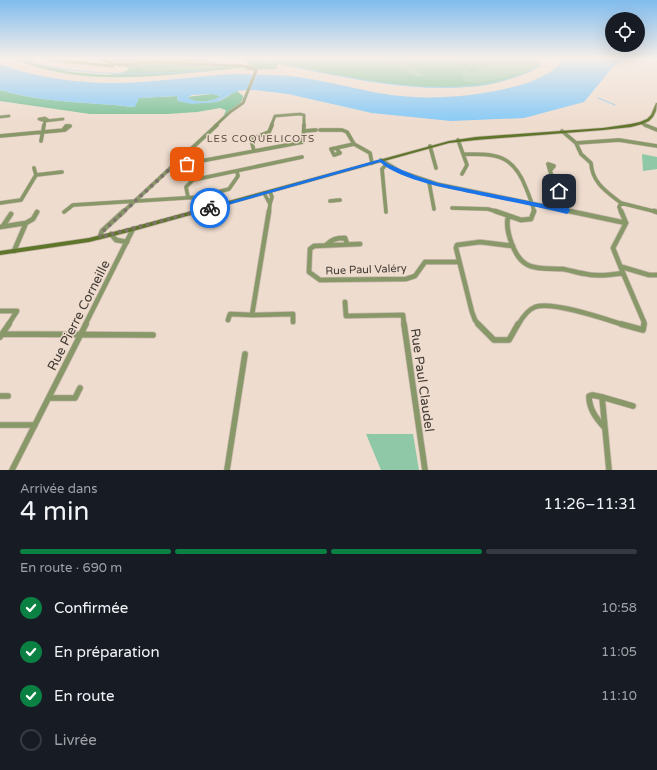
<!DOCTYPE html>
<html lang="fr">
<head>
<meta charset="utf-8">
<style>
  body { margin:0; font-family:"Varela Round",sans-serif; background:#242831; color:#f1f3f6; height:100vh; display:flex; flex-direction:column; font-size:15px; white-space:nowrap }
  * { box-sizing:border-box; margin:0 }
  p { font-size:13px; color:#9ea1a6 }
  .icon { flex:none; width:22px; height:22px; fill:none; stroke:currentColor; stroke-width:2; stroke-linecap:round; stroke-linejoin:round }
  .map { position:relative; height:470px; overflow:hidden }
  .drawer { display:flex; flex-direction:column; background:#171b24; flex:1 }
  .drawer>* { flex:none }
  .controls { position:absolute; left:605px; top:12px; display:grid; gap:8px }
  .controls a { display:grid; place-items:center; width:40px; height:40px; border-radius:50%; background:#171b24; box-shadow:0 4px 16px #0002; font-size:20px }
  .pin { position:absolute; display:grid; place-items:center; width:34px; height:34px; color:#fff; margin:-17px; border-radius:8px; box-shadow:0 2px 6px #0006 }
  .courier { position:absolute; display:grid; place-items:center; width:40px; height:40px; margin:-20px; border:3px solid #1a73e8; border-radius:50%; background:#fff; color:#222; box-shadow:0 1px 5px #0007 }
  .head em { font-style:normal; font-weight:600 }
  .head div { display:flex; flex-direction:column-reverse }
  .head { display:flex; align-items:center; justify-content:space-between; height:68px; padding:0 20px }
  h1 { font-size:26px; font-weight:600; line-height:30px }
  .bar { display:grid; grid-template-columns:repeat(4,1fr); gap:6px 4px; align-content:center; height:48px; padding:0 20px }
  .bar i { height:5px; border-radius:3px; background:#363941 }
  .bar .on { background:#0b8043 }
  .bar p { grid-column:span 4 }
  ol { padding:0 20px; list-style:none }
  li { display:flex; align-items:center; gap:12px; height:44px }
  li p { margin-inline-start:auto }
  li .icon { padding:4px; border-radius:50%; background:#0b8043; color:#fff; stroke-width:4 }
  li:last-child { color:#9ea1a6 }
  li i { width:22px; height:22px; border:2px solid #363941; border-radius:50% }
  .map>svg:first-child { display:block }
  .green { fill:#8fc8a6 }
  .forest { fill:#79c097 }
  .water { fill:#85c9f6; fill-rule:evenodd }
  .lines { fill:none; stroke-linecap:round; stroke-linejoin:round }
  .stream { stroke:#85c9f6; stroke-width:1 }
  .minor-far3-casing { stroke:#c8b9ad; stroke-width:3.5 }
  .minor-far2-casing { stroke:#c8b9ad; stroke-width:4.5 }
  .minor-far1-casing { stroke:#c8b9ad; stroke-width:6 }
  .minor-casing { stroke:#c8b9ad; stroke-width:7 }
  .secondary-casing { stroke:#c8b9ad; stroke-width:1.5 }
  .minor-far3 { stroke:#889869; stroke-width:2.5 }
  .minor-far2 { stroke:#889869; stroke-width:3.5 }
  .minor-far1 { stroke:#889869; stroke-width:4.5 }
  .minor { stroke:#889869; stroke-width:5.5 }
  .secondary { fill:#5f752a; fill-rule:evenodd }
  .route { fill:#1a73e8 }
  .done { stroke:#7f746b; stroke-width:4; stroke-dasharray:0 7.2 }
  .labels { text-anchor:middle; stroke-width:3; stroke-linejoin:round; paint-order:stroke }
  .far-neighbourhood-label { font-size:10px; letter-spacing:1px; fill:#5d4f42; stroke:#eedcce }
  .street-label { font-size:11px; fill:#433c36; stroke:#eedcce }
  .near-street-label { font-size:13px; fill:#433c36; stroke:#eedcce }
</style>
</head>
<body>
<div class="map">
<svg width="657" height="470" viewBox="0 0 657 470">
  <rect width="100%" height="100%" fill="#eedcce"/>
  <path class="green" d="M98,58H204L211,62L224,65L220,67L219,69L141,71L145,66L116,65Z
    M382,58H399L422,75C409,78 393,65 382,58Z
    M456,58H542L538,64L541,66L530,72L528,71L477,83L464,80L458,72L487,66L486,64C477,62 467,65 458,63L459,61Z
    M642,154L657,157V169L643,171Z
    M366,434H413L419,470H381Z"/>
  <path class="forest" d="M12,58H36L28,62L72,72L107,75L121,73L128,70L129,68L122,66L125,65L140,63L141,66H146L142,71L219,69L220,67L224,65L250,66L244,58H258L276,62L275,58H382L402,70L417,76L422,75L399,58H456L459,61L458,63C467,65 476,61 486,64L487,66L475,69L476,71L469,72L468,70L458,72L462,75L464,80L477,83L528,71L530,72C514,78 497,84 480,86C416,93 341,77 278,64L276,69L247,70L244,68C168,74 84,90 12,58Z
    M0,90C44,103 89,102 134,107L139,98L177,96L178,101C192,104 204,103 217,102C222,101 231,94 237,91L243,96C243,105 230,112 223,118L226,110L220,108L197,112L167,114H90L0,101Z
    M212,94L221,96C213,102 195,104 187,97Z"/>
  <path class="water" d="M565,58H628L613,67L584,102L524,118L451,121L372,113L288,94L255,90H245L237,91L217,102L192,104L178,101L177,96L139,98L135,107C89,102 44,103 0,90V64C45,81 94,85 142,82C174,80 205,75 236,74C247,74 258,75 269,75C310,75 350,89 391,95C429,100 468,97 505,89C527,84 550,77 565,58ZM212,94L221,96C213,102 195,104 188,97L192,95Z"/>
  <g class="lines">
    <path class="stream" d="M15,58C81,77 134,75 202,71
      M333,58L338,63
      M264,61C285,62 304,69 324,73C387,85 455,97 517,76C526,74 534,68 542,64
      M598,98L615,105"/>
    <g class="minor-far3-casing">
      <path id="minor-far3" d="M96,58L119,65L153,62L242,66L253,68L256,71L243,103L230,112L215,126
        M51,60L113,66
        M0,117L9,116
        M45,121L39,119L45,118L48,120
        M641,123L647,126
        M44,126L45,121L63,119
        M271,126L275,116L300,114L304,115V126"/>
    </g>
    <g class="minor-far2-casing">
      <path id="minor-far2" d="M645,125L657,130
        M320,130H342L347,132L354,144L370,153L372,163
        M304,131L316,130
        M562,131L576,143L581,154L591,163C592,183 607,192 621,203L619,207L621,212
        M0,136L65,130L70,126H66L63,130
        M458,140L467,165L462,174
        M41,141L44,125
        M576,143L619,140L657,146
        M430,146L436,168
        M336,148L340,153L334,155L331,149Z
        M336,148L354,144
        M254,151L251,139L269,132L272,125
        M463,154C496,154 513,154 526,188C529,196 533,204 534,212
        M381,160L401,172L437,184L574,212
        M548,164L554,166L550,171Z
        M386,165L382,169L386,212
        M174,166L303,142L304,125
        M34,168L36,175
        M550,171L567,211
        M429,182L434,209
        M270,192L272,197L270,204
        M264,193L270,204L269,212
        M188,197L186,187L193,180L302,157
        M330,201L340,200
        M0,203L21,200L36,175L62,172
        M621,203L657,212
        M452,208L488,209L498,212
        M64,212L73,205L200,197L229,189L238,176L237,172
        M123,212L217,125"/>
    </g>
    <g class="minor-far1-casing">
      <path id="minor-far1" d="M495,211L521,220L531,219L534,211
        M569,211L626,223
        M621,211L626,223
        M654,211L657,212
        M508,217C505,230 514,257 526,264C535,270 551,268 562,269C570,270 578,273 586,274C598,277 611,275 623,273L613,248L626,223
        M26,223L33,219L37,212
        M3,226L11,214
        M0,227L26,223L14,251
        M111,234L116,240L127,242
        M100,237L102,231L124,211
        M360,244L314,246L310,249L309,272L320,280L406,279L415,276L425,262H459
        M326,245C332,239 337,238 345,238L347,244
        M622,267L649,275H657
        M623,273L644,322V325
        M345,302L346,316L403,315L404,325
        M0,311H17L8,325
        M252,315L293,314V322
        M228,320L230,314L252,315L269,211
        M85,325L133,229
        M479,325L475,320L472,312L456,248L457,245L480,242L513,246
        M518,325C522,318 527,310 535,307C553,301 605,319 624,325"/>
    </g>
    <g class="minor-casing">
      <path id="minor" d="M404,324L425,470
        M478,324L494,340H509L518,324
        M621,324L643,330L644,324
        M2,334L153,335
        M0,337L9,324
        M0,396H8
        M602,397L592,395L589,396C589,409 596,418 604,427
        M49,398H75L80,388
        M0,425H35
        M12,470L86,324
        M227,470L245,354
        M609,470L602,397L633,406"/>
    </g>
    <g class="secondary-casing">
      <path id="secondary" d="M656,103H657L656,111L653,117L649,121L642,124L631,127L603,130L476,140L449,143L133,231L89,242L0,255V251L89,238L133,227L449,141L476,137L603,128L631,124L640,122L647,119L651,115Z"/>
    </g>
    <use href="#minor-far3" class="minor-far3"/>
    <use href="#minor-far2" class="minor-far2"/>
    <use href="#minor-far1" class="minor-far1"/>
    <use href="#minor" class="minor"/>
    <use href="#secondary" class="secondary"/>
  </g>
  <linearGradient id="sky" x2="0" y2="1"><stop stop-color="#80bcee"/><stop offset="0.47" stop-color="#f7efe9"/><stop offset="1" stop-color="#f7efe9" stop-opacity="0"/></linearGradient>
  <rect width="657" height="124" fill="url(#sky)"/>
  <path class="route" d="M381,159L388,164L416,176L438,183L563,208L556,191L561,189L570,211L567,214C538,207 508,201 479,195C452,189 401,181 380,162L210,210L207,208Z"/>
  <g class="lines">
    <path class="done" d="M187,164L173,166L102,232L100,237L210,208"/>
  </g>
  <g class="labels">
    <g class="far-neighbourhood-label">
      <text x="261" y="142">LES COQUELICOTS</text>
    </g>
    <g class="street-label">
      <text transform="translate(366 269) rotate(-2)" y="4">Rue Paul Valéry</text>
    </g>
    <g class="near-street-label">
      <text transform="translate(78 315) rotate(-63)" y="5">Rue Pierre Corneille</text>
      <text transform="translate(423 380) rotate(82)" y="5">Rue Paul Claudel</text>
    </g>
  </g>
</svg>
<div class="controls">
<a><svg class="icon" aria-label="locate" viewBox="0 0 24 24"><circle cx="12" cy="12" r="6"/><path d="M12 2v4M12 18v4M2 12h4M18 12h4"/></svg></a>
</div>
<div class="pin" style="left:187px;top:164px;background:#ea580c"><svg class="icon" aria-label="bag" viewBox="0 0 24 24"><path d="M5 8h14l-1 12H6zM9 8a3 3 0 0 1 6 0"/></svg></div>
<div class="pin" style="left:559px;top:191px;background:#1f2937"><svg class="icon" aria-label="home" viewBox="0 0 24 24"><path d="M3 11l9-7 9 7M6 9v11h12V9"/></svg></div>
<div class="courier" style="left:210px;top:208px"><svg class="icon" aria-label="bike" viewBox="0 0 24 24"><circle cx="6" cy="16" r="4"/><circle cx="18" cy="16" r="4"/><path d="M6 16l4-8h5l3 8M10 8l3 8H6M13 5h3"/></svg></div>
</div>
<section class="drawer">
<div class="head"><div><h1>4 min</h1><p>Arrivée dans</p></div><em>11:26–11:31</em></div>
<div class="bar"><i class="on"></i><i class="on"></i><i class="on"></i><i></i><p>En route · 690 m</p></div>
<ol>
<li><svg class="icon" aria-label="check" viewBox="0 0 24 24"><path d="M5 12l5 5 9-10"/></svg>Confirmée<p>10:58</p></li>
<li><svg class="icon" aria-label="check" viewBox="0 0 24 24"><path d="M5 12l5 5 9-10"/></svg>En préparation<p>11:05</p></li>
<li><svg class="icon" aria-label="check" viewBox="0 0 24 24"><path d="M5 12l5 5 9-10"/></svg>En route<p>11:10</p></li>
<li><i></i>Livrée</li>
</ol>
</section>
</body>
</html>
